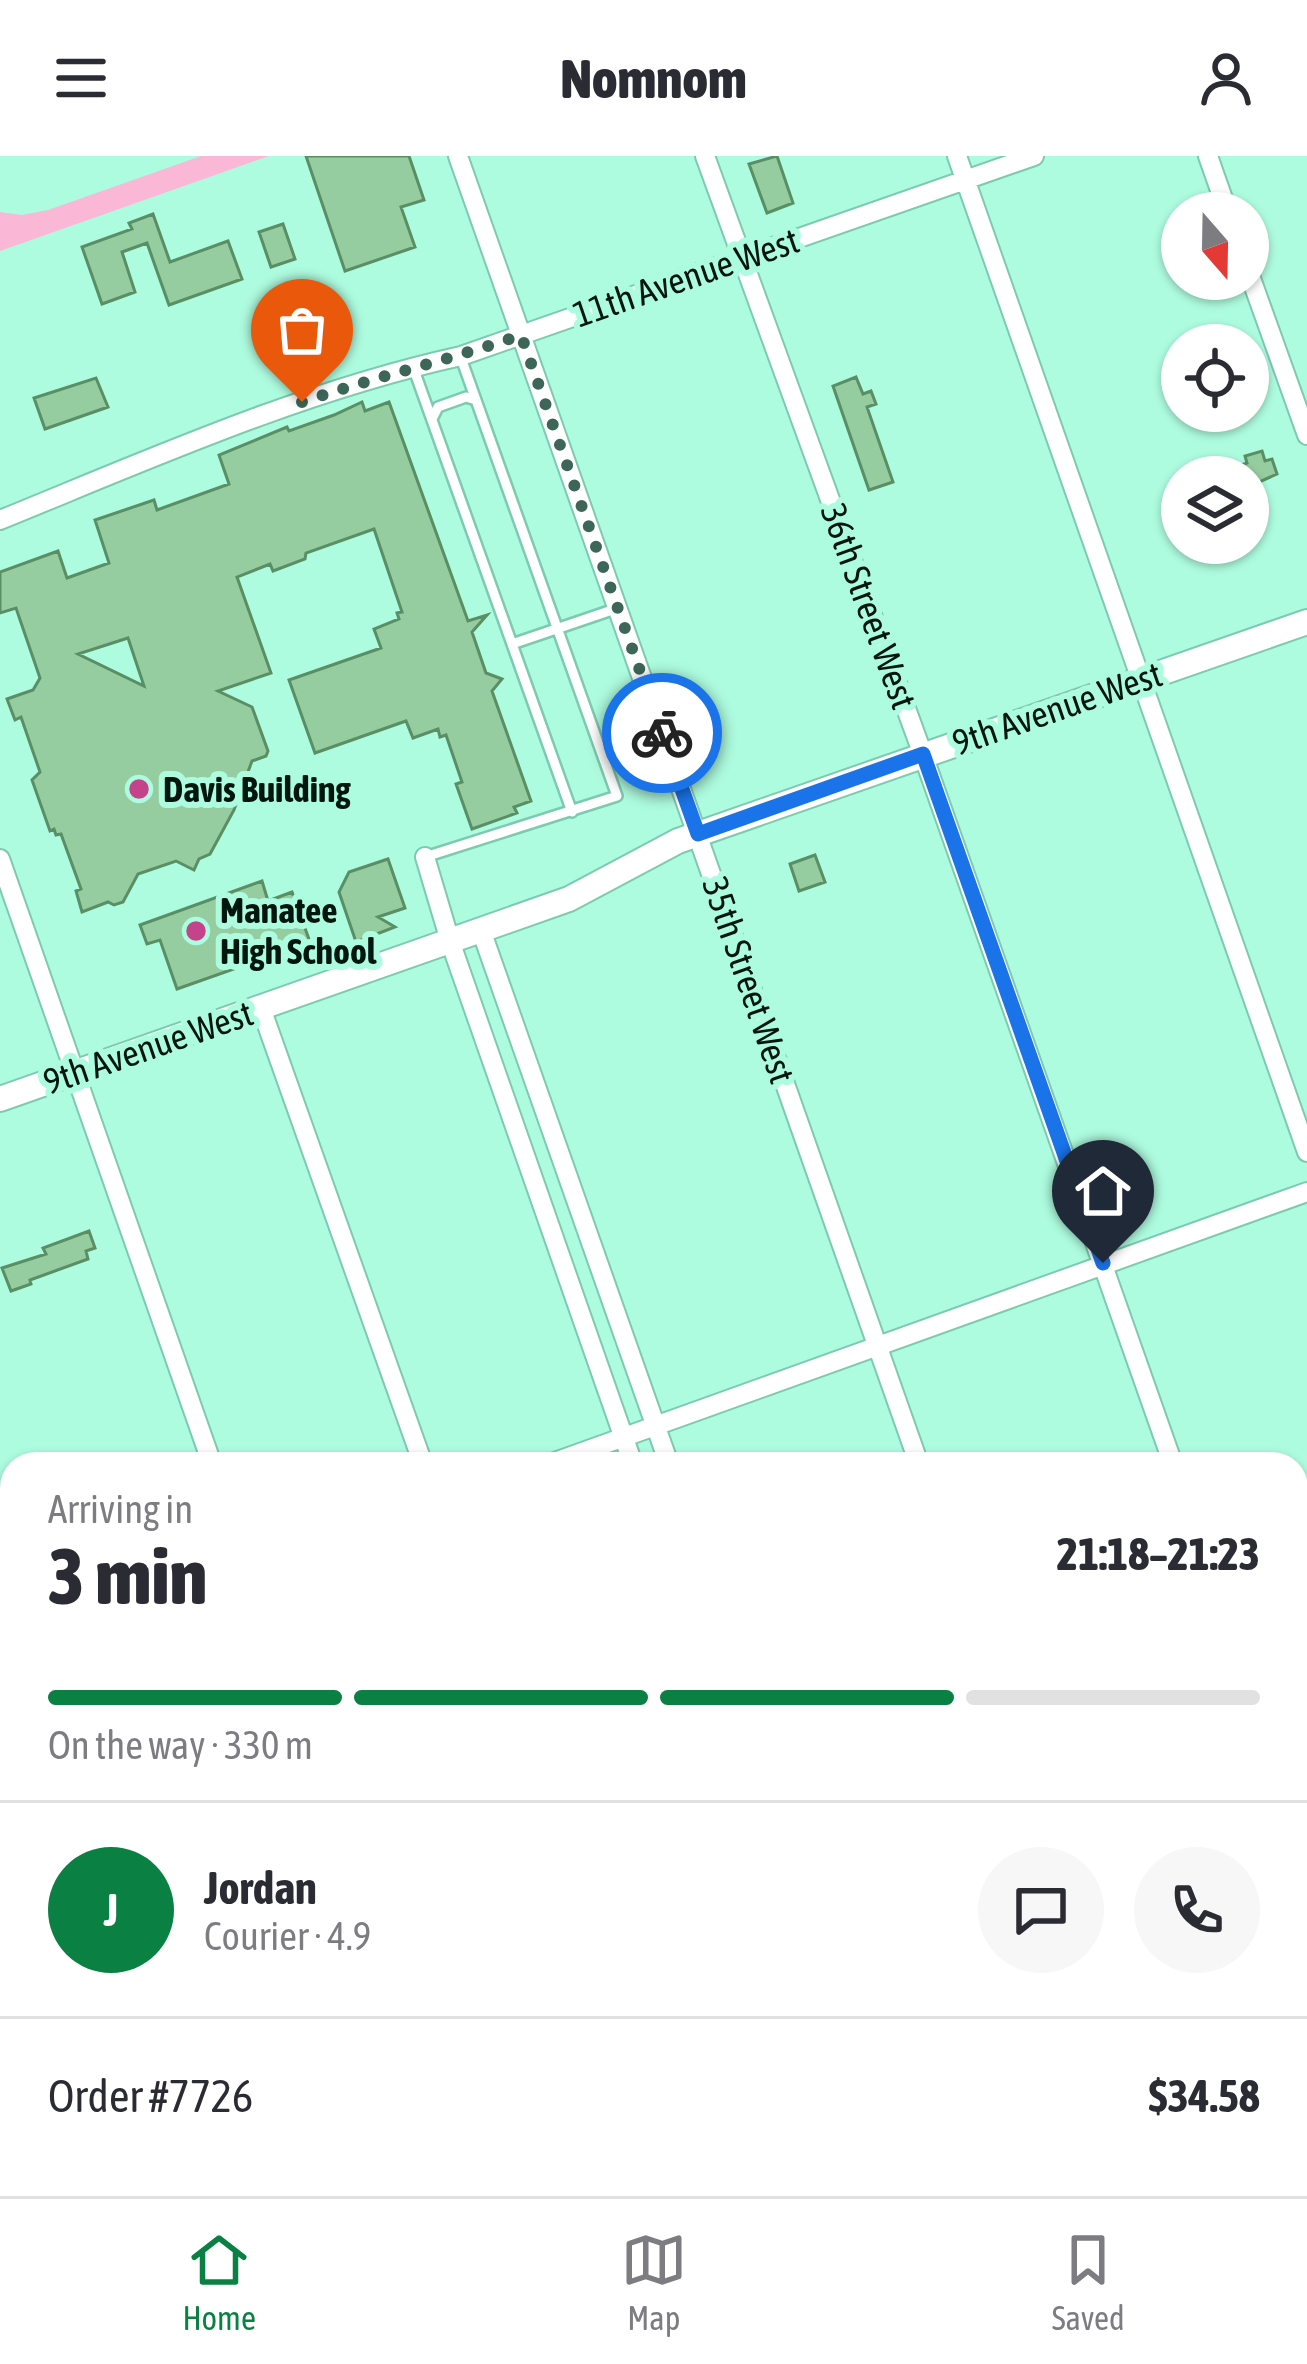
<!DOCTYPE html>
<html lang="en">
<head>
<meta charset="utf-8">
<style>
  body { margin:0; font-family:"Asap Condensed",sans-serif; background:#f7f7f7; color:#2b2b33; height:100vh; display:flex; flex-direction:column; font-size:45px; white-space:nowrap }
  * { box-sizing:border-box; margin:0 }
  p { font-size:39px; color:#7c7c81 }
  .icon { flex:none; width:66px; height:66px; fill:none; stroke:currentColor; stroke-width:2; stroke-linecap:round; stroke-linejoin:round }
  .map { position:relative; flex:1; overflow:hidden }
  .side { position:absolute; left:0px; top:1296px; width:1308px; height:744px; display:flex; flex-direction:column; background:#fff; border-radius:36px 36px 0 0; box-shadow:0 3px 9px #0004 }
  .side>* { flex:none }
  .needle { width:78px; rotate:160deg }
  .tools { position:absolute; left:1161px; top:36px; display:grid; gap:24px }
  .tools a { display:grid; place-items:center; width:108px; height:108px; border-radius:50%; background:#fff; box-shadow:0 3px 9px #0004; font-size:60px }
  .pin { position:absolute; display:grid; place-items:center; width:102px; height:102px; color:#fff; margin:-123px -51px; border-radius:50% 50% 50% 0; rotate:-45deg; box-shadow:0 0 12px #0007 }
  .pin .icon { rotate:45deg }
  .courier { position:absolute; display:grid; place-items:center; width:120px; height:120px; margin:-60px; border:9px solid #1a73e8; border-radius:50%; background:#fff; color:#222; box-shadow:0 3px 15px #0007 }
  .overview em { font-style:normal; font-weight:800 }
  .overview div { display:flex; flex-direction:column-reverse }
  .overview { display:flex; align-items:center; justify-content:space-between; height:204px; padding:0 48px }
  h1 { font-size:78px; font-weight:800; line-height:90px }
  .bar { display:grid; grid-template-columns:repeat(4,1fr); gap:18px 12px; align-content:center; height:144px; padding:0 48px }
  .bar i { height:15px; border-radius:9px; background:#e1e1e2 }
  .bar .on { background:#0b8043 }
  .bar p { grid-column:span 4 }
  .line { display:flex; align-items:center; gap:30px; padding:0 48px; border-top:3px solid #e1e1e2 }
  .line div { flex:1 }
  .round { display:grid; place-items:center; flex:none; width:126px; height:126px; border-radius:63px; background:#f7f7f7 }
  header { display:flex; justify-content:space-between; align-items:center; height:156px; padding:0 48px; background:#fff; font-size:54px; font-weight:800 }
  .menu { display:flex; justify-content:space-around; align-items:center; height:168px; border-top:3px solid #e1e1e2; background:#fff; font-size:33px; color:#7c7c81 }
  .menu a { display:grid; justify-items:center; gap:6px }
  .menu .on { color:#0b8043 }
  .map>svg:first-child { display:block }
  .green { fill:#fab7d6 }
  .building { fill:#95cda0; stroke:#5a8f65; stroke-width:3; fill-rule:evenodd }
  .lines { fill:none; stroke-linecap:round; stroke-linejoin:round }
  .lane-casing { stroke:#7ecab0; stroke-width:14 }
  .street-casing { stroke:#7ecab0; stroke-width:22 }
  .secondary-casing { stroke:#7ecab0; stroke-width:28 }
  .lane { stroke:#fff; stroke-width:9 }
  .street { stroke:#fff; stroke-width:18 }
  .secondary { stroke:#fff; stroke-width:24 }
  .done { stroke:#3d6658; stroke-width:12; stroke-dasharray:0 21.6 }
  .route { stroke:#1a73e8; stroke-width:15 }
  .poi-dot { fill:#c5438b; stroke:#aefce0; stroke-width:4.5 }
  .labels { text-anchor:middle; stroke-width:12; stroke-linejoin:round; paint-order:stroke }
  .street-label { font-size:36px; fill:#00160f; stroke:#aefce0 }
  .poi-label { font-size:36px; font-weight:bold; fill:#00160f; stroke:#aefce0; text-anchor:start }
</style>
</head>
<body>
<header><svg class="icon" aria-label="menu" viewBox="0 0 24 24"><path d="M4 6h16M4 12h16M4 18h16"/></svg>Nomnom<svg class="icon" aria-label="person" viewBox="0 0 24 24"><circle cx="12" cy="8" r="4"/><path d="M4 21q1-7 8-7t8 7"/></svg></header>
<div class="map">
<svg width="1307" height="2040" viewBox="0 0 1307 2040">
  <rect width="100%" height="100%" fill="#aefce0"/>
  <path class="green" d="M201,0H269L0,95V56L22,59L48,54Z"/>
  <path class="building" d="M306,0H409L424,44L401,51L415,91L345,115Z
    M777,0L793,47L767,57L749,8Z
    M153,58L170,106L228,85L242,123L169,149L147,87L122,96L135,136L102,148L82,91L132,73L129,67Z
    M283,68L295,103L271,111L259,76Z
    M856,221L863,238L871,235L876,248L867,251L893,326L869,334L833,230Z
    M96,222L108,251L45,273L34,242Z
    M362,246L365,255L389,246L468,465L487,459L472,476L486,517L502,523L492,535L531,645L514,651L517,657L472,673L456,628L462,626L446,579L440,581L438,573L413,582L406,565L315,597L289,524L381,492L374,473L399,463L397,457L402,456L374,373L306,397L305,403L273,415L270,408L237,421L271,517L218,535L252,551L268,595L266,600L252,605L234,654L210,698L199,703L194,714L176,705L138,718L123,746L114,749L108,746L82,756L76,735L81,733L61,678L56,679L54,673L50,675L32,624L40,616L21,561L15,564L7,543L33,534L40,522L16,452L0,457V416L58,395L67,422L109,407L95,364L154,344L157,354L229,328L219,299L287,271L289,275L334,259ZM128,482L144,530L78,498Z
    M1262,295L1265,305L1272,303L1277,318L1248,331V321L1241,309L1247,307L1245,300Z
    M815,699L825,726L799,735L790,708Z
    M388,703L405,752L378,761L395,771L356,786L339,736L349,716Z
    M262,725L268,745L292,736L310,786L177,833L160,784L147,788L140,769Z
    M89,1075L95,1092L86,1095L88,1103L30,1124L31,1128L11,1135L2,1112L46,1098L43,1092Z"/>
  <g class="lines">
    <g class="lane-casing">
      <path id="lane" d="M413,211L572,656
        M432,263L438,251L466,241L476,244
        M512,488L618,452
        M425,701L617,640L461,202
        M1296,1679L1307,1675
        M1296,1733L1307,1729
        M1296,1780L1307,1809
        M79,2028L83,2040
        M358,2028L360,2040
        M760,2031L762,2040"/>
    </g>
    <g class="street-casing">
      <path id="street" d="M458,0L919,1308
        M705,0L923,599L1173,1308
        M957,0L1307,996
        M1208,0L1228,57
        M1248,114L1307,279
        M0,364C150,303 302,235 461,200L1034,0
        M425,701L450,785L633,1308
        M0,703L212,1308
        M481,774L669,1308
        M261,852L423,1308
        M549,1308L1307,1036
        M0,1502L12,1498
        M0,1513L12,1547
        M1296,1901L1307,1897
        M1296,1919L1307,1953
        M169,2028L173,2040
        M456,2028L460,2040
        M1047,2028L1052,2040
        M905,2040L939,2028"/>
    </g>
    <g class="secondary-casing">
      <path id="secondary" d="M0,943L569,743L678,685L1307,466
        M1296,1616L1307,1612
        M99,2040L132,2028"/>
    </g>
    <use href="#lane" class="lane"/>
    <use href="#street" class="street"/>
    <use href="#secondary" class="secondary"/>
  </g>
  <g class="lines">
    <path class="done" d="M302,246C375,221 449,204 521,179L662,577"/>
    <path class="route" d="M662,577L698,678L923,598L1103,1107"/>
  </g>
  <g class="poi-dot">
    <circle cx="139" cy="633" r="12"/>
    <circle cx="196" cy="775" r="12"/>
  </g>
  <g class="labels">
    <g class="street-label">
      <text transform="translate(686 121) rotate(-19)" y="13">11th Avenue West</text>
      <text transform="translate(869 450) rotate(70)" y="13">36th Street West</text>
      <text transform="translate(1057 552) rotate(-19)" y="13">9th Avenue West</text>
      <text transform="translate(749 824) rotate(71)" y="13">35th Street West</text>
      <text transform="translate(148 891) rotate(-19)" y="13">9th Avenue West</text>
    </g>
    <g class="poi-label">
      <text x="163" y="646">Davis Building</text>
      <text x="220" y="767">Manatee<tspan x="220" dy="41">High School</tspan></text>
    </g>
  </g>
</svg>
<div class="tools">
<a><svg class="needle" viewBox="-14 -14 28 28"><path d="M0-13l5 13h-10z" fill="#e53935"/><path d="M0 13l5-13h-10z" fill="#7c7c81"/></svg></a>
<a><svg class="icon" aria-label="locate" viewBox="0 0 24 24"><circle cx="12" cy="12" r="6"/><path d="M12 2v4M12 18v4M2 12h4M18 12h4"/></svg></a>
<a><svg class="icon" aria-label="layers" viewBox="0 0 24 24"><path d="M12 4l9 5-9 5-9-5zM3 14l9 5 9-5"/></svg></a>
</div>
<div class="pin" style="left:302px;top:246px;background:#ea580c"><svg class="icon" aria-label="bag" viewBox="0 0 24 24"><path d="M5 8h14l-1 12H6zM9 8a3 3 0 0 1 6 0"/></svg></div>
<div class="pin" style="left:1103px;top:1107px;background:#1f2937"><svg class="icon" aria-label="home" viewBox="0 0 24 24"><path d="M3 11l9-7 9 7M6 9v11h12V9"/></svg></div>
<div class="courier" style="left:662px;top:577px"><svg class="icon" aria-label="bike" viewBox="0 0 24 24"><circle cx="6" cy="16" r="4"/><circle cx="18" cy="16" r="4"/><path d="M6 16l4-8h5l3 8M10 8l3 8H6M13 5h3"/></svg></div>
<section class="side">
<div class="overview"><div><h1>3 min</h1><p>Arriving in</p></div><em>21:18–21:23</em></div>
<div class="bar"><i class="on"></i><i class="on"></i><i class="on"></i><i></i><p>On the way · 330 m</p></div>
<div class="line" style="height:216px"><b class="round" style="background:#0b8043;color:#fff">J</b><div><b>Jordan</b><p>Courier · 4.9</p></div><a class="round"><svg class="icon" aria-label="chat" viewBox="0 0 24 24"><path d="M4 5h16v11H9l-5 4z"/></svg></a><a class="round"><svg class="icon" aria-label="phone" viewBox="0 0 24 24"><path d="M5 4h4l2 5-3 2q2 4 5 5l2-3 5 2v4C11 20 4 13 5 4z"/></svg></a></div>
<div class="line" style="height:156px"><div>Order #7726</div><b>$34.58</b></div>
</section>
</div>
<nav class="menu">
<a class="on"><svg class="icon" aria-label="home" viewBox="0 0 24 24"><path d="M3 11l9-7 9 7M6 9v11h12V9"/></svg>Home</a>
<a><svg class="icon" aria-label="map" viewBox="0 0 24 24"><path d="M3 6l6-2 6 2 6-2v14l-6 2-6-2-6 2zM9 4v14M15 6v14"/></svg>Map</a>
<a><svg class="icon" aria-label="saved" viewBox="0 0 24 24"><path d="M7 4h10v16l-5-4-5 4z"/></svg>Saved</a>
</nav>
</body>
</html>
